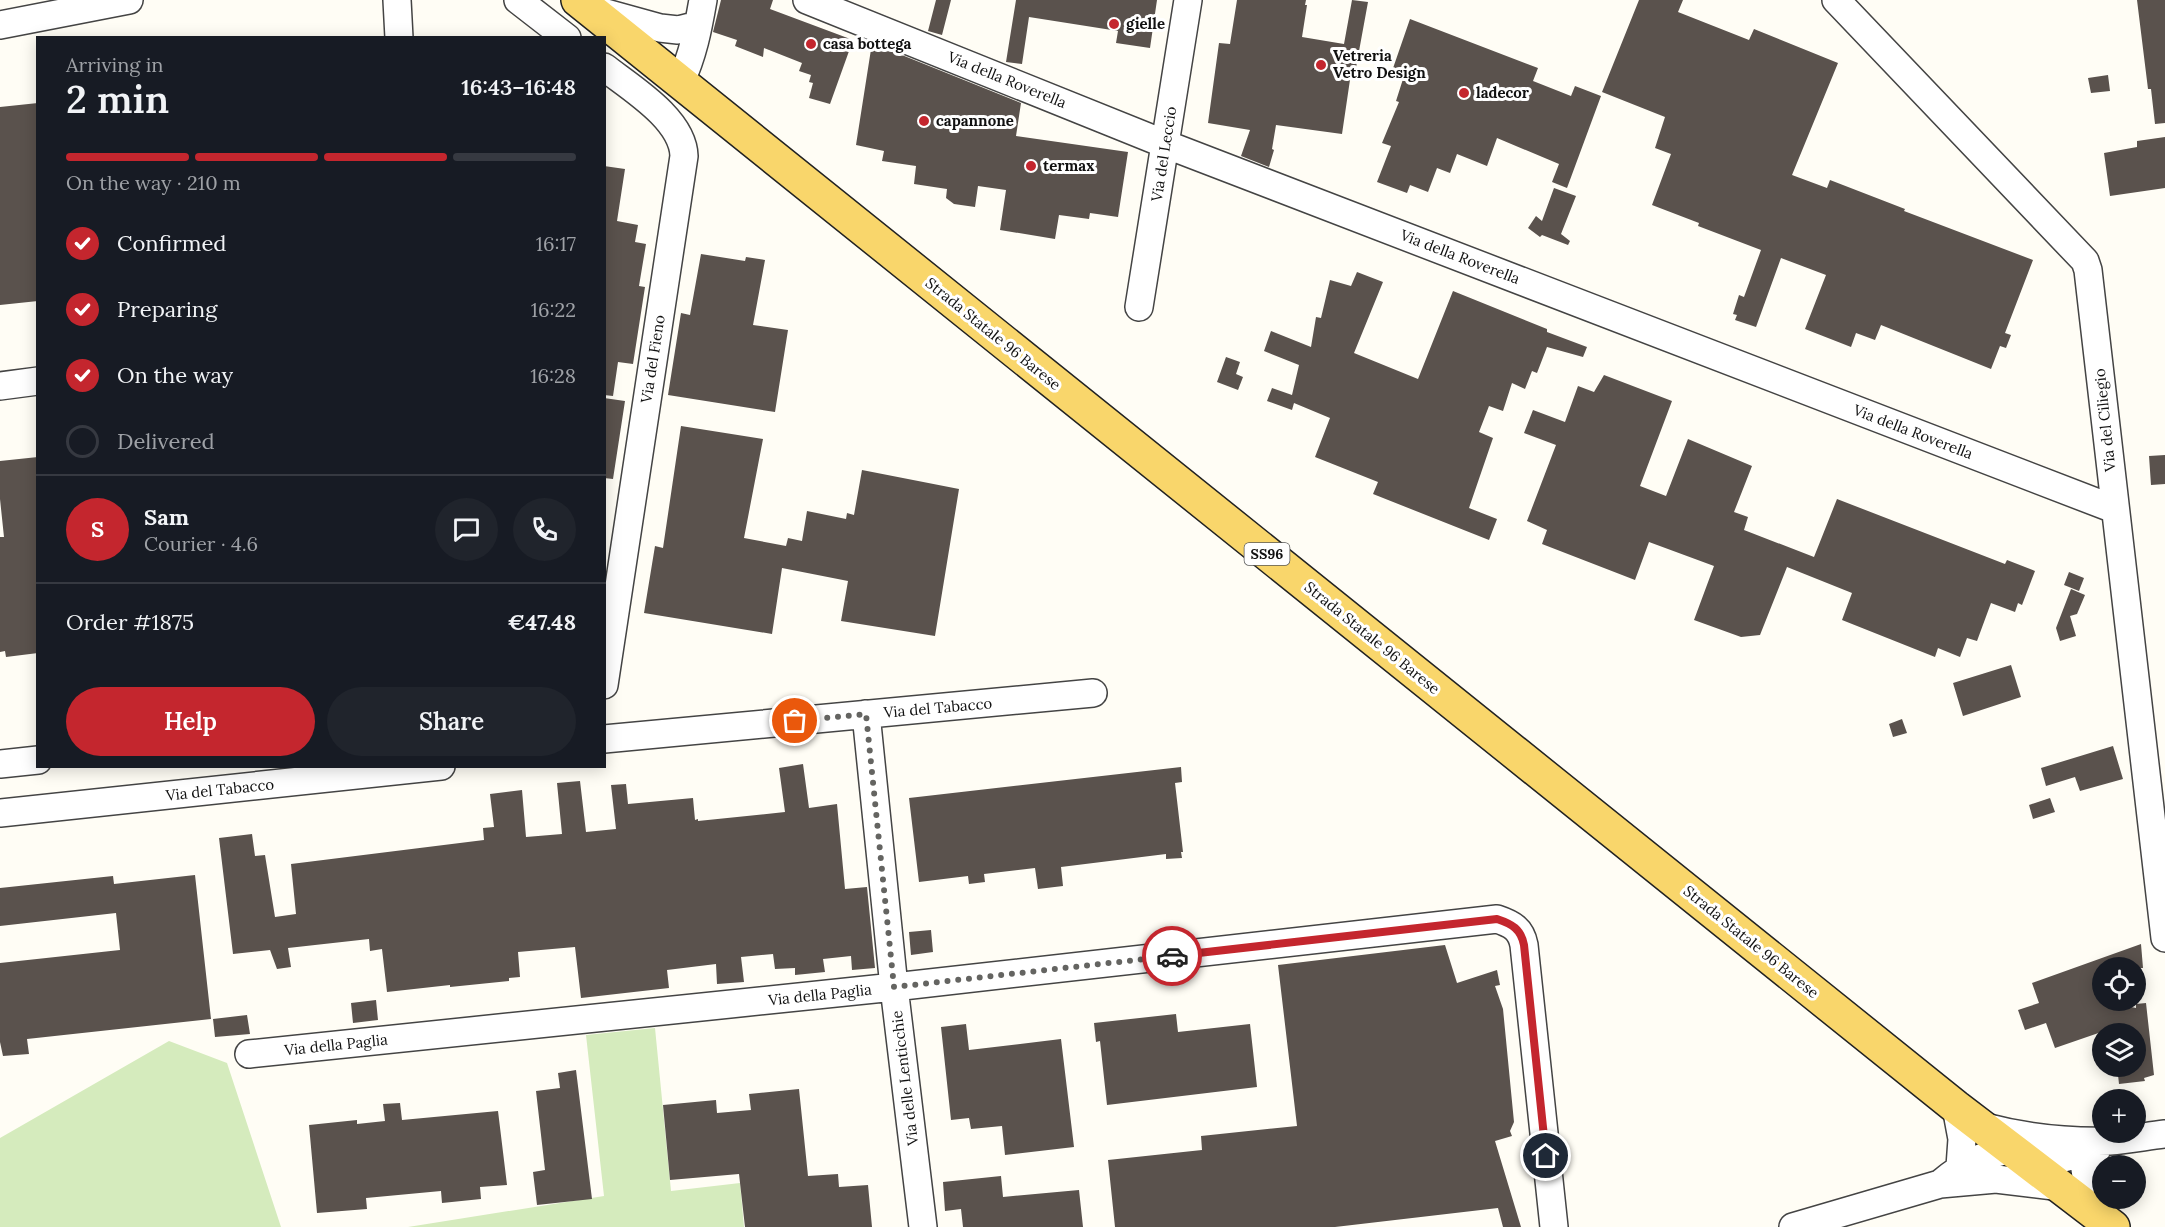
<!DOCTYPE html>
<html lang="en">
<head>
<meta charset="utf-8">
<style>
  body { margin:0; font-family:Lora,serif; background:#20242c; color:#f1f3f6; height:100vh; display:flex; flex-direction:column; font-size:22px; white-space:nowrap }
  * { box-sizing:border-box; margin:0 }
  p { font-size:20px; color:#9ea1a6 }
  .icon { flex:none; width:33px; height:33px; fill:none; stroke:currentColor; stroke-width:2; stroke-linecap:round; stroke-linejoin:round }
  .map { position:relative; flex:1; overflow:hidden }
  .side { position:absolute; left:36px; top:36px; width:570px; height:732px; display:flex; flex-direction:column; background:#171b24; border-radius:0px; box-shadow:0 3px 15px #0003 }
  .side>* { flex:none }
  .tools { position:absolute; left:2092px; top:957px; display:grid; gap:12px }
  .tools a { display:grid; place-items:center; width:54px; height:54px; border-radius:50%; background:#171b24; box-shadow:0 3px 15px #0003; font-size:30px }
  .pin { position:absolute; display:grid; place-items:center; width:51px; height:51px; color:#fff; margin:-26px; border:3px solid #fff; border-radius:50%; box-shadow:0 2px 6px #0007 }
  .courier { position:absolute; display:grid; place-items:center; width:60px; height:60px; margin:-30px; border:4px solid #c4262e; border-radius:50%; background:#fff; color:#222; box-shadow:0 2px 8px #0007 }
  .summary em { font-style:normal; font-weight:600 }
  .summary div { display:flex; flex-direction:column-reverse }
  .summary { display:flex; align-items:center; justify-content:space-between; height:102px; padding:0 30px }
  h1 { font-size:39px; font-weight:600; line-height:45px }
  .bar { display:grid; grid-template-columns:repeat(4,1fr); gap:9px 6px; align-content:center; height:72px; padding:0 30px }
  .bar i { height:8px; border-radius:4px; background:#363941 }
  .bar .current { background:#c4262e }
  .bar p { grid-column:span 4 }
  .line { display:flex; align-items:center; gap:15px; padding:0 30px; border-top:2px solid #363941 }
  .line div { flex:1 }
  .round { display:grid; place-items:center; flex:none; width:63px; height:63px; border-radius:32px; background:#20242c }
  ol { padding:0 30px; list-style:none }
  li { display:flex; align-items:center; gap:18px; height:66px }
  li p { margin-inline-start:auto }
  li .icon { padding:6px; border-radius:50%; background:#c4262e; color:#fff; stroke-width:4 }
  li:last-child { color:#9ea1a6 }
  li i { width:33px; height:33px; border:3px solid #363941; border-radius:50% }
  .primary-button { display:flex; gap:12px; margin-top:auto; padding:12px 30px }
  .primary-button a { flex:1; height:69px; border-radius:36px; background:#c4262e; color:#fff; font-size:24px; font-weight:600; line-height:69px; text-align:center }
  .primary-button a+a { background:#20242c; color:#f1f3f6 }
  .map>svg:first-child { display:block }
  .green { fill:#d5ebbd }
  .building { fill:#5a524d }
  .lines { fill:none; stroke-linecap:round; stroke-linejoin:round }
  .minor-casing { stroke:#444; stroke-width:30 }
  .major-casing { stroke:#222; stroke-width:36 }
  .minor { stroke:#fff; stroke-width:27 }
  .major { stroke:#f9d66b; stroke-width:33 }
  .done { stroke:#646461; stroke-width:6; stroke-dasharray:0 10.8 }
  .route { stroke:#c4262e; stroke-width:8 }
  .poi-dot { fill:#c4262e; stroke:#fff; stroke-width:2 }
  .labels { text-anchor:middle; stroke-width:6; stroke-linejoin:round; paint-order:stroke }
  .shield { fill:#fff; stroke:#585858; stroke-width:1.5 }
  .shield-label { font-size:14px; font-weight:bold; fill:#111 }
  .poi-label { font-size:15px; font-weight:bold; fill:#111; stroke:#fff; text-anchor:start }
  .street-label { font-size:15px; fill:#111; stroke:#fff }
</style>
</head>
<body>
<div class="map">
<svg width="2165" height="1227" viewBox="0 0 2165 1227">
  <rect width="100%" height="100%" fill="#fffdf5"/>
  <path class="green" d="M655,1028L671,1191L740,1183L744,1227H408L604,1196L586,1035Z
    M169,1041L227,1063L281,1227H0V1138Z"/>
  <path class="building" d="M721,0H773L770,9L853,40L830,104L809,98L813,83L809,82L811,75L799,71L802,63L764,48L763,57L735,46L737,40L713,32Z
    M936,0H951L942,35L928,31Z
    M1016,0H1157L1150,48L1116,43L1118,31L1029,17L1022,64L1006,62Z
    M1237,0H1306L1305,5H1307L1302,37L1344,44L1352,0L1368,2L1355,73H1351L1342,134L1276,125L1272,149L1274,150L1269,167L1241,156L1250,130L1208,123L1219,43L1230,44Z
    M1639,0H1683L1678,12L1749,40L1754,29L1838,63L1792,175L1827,188L1830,180L1905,209L1904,211L2033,260L2005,333L2011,335L2006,348L2000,346L1991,369L1881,325L1875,340L1856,333L1851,347L1805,329L1826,275L1781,258L1756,327L1735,320L1737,315L1733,314L1739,295L1744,297L1761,250L1698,226L1699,223L1652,205L1671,154L1655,148L1665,117L1602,92Z
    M2137,0H2165V123L2155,124L2151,89H2148Z
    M1410,19L1538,68L1533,81L1571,96L1575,86L1601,96L1567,188L1552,182L1559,164L1497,138L1487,166L1457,154L1450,173L1437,168L1428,192L1410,185L1407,193L1377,182L1391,146L1382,143L1399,102L1396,101L1403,79L1391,74Z
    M872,43L1021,103L1016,136L1128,152L1118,217L1090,213L1089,219L1059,215L1055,239L1000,230L1006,190L978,186L975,207L954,204L946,198L947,189L914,184L916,166L882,161L884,151L856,145Z
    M2108,75L2110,91L2091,93L2088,78Z
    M38,103V301L0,305V107Z
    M2165,137V188L2110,196L2104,153L2137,147V141Z
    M604,166L625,169L617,221L638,225L635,242L646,244L639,286L645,287L633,364L618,362L613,396L604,395Z
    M1554,188L1576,196L1561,234L1570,241L1568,245L1542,235L1540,237L1528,228L1536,216L1542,221Z
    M701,254L745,261L746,257L765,260L753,325L788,330L775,412L668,395L681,313L690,315Z
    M1357,272L1383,282L1354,353L1418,379L1453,291L1547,329V332L1587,347L1583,357L1547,347L1537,373L1532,371L1525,389L1512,383L1503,411L1489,406L1479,432L1493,438L1469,508L1497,519L1489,540L1373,494L1378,482L1315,457L1330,418L1294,403L1292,410L1267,401L1272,388L1292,395L1299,365L1264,351L1271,331L1311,347L1316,317L1321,318L1330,280L1351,286Z
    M1226,357L1240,362L1236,374L1243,377L1238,390L1217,382Z
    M1604,375L1672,401L1640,486L1666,496L1688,439L1752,466L1734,512L1748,517L1744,530L1814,557L1837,499L2005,564L2007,560L2035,571L2022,605L2018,603L2015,612L1991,603L1977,641L1967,638L1960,657L1938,648L1935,657L1842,620L1852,593L1787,567L1760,635L1741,637L1694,620L1714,566L1649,542L1635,580L1542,544L1547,530L1527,521L1556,445L1524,433L1533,410L1565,422L1578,386L1594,392Z
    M604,398L625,401L613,479L604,478Z
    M681,426L763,439L744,538L786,546L788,538L802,541L807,511L846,519L847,513L854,515L862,470L959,489L935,636L841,621L848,581L782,568L772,634L644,613L655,546L663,548Z
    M2165,455V484L2151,485L2149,456Z
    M38,457V653L6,657L5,651L0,652V537H4L0,499V461Z
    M2069,572L2084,578L2079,591L2064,585Z
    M2071,589L2085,595L2077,614L2070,616L2076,636L2060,641L2056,628Z
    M2011,665L2021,697L1963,716L1953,683Z
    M1902,719L1907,733L1893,737L1889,724Z
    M2113,746L2123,779L2080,791L2075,777L2046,786L2041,768Z
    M803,764L809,808L837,804L845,889L867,887L875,968L852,970L851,956L823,959L825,972L795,975V968L775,969L773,954L741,957L744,982L717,984L716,964L667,970L669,988L581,998L575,947L518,952L520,977L509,978V981L450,987V985L387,992L382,949L370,951L369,939L288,948L291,967L277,969L270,950L233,954L219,838L252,834L255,856L265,855L275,917L296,914L291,864L484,840L483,828L494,827L490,794L522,790L526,837L562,834L557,783L580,781L586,832L616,829L611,785L626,784L628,804L693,798L695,820L698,819V821L785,812L779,768Z
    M1181,767L1182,782L1175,783L1183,852H1181L1182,858L1166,859V854L1061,867L1063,886L1038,889L1035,868L984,874L985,882L969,884L968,876L919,882L909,798Z
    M2050,798L2055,812L2033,819L2029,805Z
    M195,875L211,1019L27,1039L29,1054L3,1056L0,1042V963L120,950L116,913L0,926V888L113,876L114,884Z
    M931,930L933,952L911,955L909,932Z
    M2141,944L2143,968H2103V1001L2136,1008V1004L2146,1003L2154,1075L2144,1078L2145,1081L2119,1084L2117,1066H2136V1034H2114L2113,1028L2055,1048L2046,1023L2025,1030L2018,1010L2039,1003L2032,983Z
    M1445,945L1457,983L1497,970L1500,985L1495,986L1503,1009L1514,1122L1510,1131L1512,1136L1495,1141L1521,1227H1503L1498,1208L1335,1227H1115L1108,1160L1202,1150L1201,1136L1297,1126L1278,965Z
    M376,1000L378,1020L353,1023L351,1003Z
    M1176,1014L1178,1032L1250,1024L1257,1087L1107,1105L1100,1041L1096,1042L1094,1023Z
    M247,1015L250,1034L215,1037L213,1019Z
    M966,1024L969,1050L1061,1039L1074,1147L1005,1155L1002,1126L971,1129L969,1118L951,1120L941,1027Z
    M576,1070L592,1199L537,1205L533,1172L545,1170L536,1091L560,1088L558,1073Z
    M799,1089L808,1176L838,1174L839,1187L868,1185L872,1227H745L739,1174L670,1180L663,1105L716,1100L717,1113L751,1110L749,1094Z
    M400,1103L402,1120L498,1111L507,1185L480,1187L481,1199L442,1203L441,1191L366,1198L367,1209L317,1213L309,1125L357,1120V1124L385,1121L383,1104Z
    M1001,1176L1003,1197L1079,1190L1083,1227H963L961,1209L945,1211L943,1182Z"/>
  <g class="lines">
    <g class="minor-casing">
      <path id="minor" d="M397,0L399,38
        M518,0L567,38
        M807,0L1165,144L2114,509
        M1836,0L2085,261L2088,270L2165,938
        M595,10L660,28L678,30L698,25
        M0,25L129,0
        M604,67C631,88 683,119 684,156L604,685
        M680,83C693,55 698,29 703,0
        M1139,307L1188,0
        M0,386L38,381
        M866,714L894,987L923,1227
        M604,739L1093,693
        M0,764L38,760
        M0,813L441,766
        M249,1054L894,987L1497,919C1512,924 1521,929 1524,945L1554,1227
        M1956,1107L1962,1139L1960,1167
        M1985,1127C2026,1138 2067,1142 2110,1141C2128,1140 2147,1136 2165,1134
        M2034,1166L2097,1149
        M1941,1183C1966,1162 1981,1156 2012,1149
        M2091,1210L2085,1169L2093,1152
        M1793,1227L1940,1184L1996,1179L2062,1187"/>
    </g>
    <g class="major-casing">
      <path id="major" d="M578,0L1956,1107L2113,1227"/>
    </g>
    <use href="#minor" class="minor"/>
    <use href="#major" class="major"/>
  </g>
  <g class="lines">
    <path class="done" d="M795,721L866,714L894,987L1172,956"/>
    <path class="route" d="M1172,956L1497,919C1512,924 1521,929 1524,945L1546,1156"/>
  </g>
  <g class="poi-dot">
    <circle cx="1114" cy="24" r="6"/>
    <circle cx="811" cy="44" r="6"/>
    <circle cx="1321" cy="65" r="6"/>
    <circle cx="1464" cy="93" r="6"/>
    <circle cx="924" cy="121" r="6"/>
    <circle cx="1031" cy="166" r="6"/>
  </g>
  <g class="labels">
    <rect class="shield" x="1244.5" y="543" width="45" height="22" rx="4.5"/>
    <g class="shield-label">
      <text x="1267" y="559">SS96</text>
    </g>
    <g class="poi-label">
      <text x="1126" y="29">gielle</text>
      <text x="823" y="49">casa bottega</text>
      <text x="1333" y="61">Vetreria<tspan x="1333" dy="17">Vetro Design</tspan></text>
      <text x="1476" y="98">ladecor</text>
      <text x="936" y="126">capannone</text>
      <text x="1043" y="171">termax</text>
    </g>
    <g class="street-label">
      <text transform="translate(1007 80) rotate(22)" y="5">Via della Roverella</text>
      <text transform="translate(1164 154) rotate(-81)" y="5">Via del Leccio</text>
      <text transform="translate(1460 257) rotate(21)" y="5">Via della Roverella</text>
      <text transform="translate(993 334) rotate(39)" y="5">Strada Statale 96 Barese</text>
      <text transform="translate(653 359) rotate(-81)" y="5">Via del Fieno</text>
      <text transform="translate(2105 420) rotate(-96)" y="5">Via del Ciliegio</text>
      <text transform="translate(1913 432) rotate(21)" y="5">Via della Roverella</text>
      <text transform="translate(1372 638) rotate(39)" y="5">Strada Statale 96 Barese</text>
      <text transform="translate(938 708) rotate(-5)" y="5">Via del Tabacco</text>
      <text transform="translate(220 790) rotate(-6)" y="5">Via del Tabacco</text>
      <text transform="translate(1751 942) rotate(39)" y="5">Strada Statale 96 Barese</text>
      <text transform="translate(820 995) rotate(-6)" y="5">Via della Paglia</text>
      <text transform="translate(336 1045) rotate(-6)" y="5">Via della Paglia</text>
      <text transform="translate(905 1078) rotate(-97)" y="5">Via delle Lenticchie</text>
    </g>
  </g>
</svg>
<div class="tools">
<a><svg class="icon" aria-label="locate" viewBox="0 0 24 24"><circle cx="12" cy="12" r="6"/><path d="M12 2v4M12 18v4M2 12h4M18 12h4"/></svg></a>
<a><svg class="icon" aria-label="layers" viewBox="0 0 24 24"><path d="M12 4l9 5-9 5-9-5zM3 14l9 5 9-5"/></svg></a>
<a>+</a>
<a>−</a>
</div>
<div class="pin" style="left:795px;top:721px;background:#ea580c"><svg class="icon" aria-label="bag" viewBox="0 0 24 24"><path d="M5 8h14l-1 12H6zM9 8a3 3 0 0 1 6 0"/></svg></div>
<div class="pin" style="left:1546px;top:1156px;background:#1f2937"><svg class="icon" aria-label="home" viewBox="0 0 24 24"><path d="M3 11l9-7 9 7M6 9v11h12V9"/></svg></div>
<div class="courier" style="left:1172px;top:956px"><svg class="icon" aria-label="car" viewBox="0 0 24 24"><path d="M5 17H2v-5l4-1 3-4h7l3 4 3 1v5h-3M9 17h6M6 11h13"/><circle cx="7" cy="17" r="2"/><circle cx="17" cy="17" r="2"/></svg></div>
<section class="side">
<div class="summary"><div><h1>2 min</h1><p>Arriving in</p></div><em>16:43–16:48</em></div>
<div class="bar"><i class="current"></i><i class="current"></i><i class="current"></i><i></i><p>On the way · 210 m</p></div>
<ol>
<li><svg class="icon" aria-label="check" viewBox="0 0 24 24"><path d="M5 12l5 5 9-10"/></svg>Confirmed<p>16:17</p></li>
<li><svg class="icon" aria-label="check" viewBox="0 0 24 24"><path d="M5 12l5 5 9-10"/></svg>Preparing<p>16:22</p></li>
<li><svg class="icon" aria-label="check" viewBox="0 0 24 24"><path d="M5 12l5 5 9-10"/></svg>On the way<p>16:28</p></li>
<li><i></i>Delivered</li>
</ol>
<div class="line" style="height:108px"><b class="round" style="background:#c4262e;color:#fff">S</b><div><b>Sam</b><p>Courier · 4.6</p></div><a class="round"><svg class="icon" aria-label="chat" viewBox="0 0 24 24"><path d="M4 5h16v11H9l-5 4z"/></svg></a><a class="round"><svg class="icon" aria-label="phone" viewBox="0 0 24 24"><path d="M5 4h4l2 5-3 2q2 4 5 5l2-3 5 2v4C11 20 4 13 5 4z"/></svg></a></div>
<div class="line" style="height:78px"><div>Order #1875</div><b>€47.48</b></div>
<div class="primary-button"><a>Help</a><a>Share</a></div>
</section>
</div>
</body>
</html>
